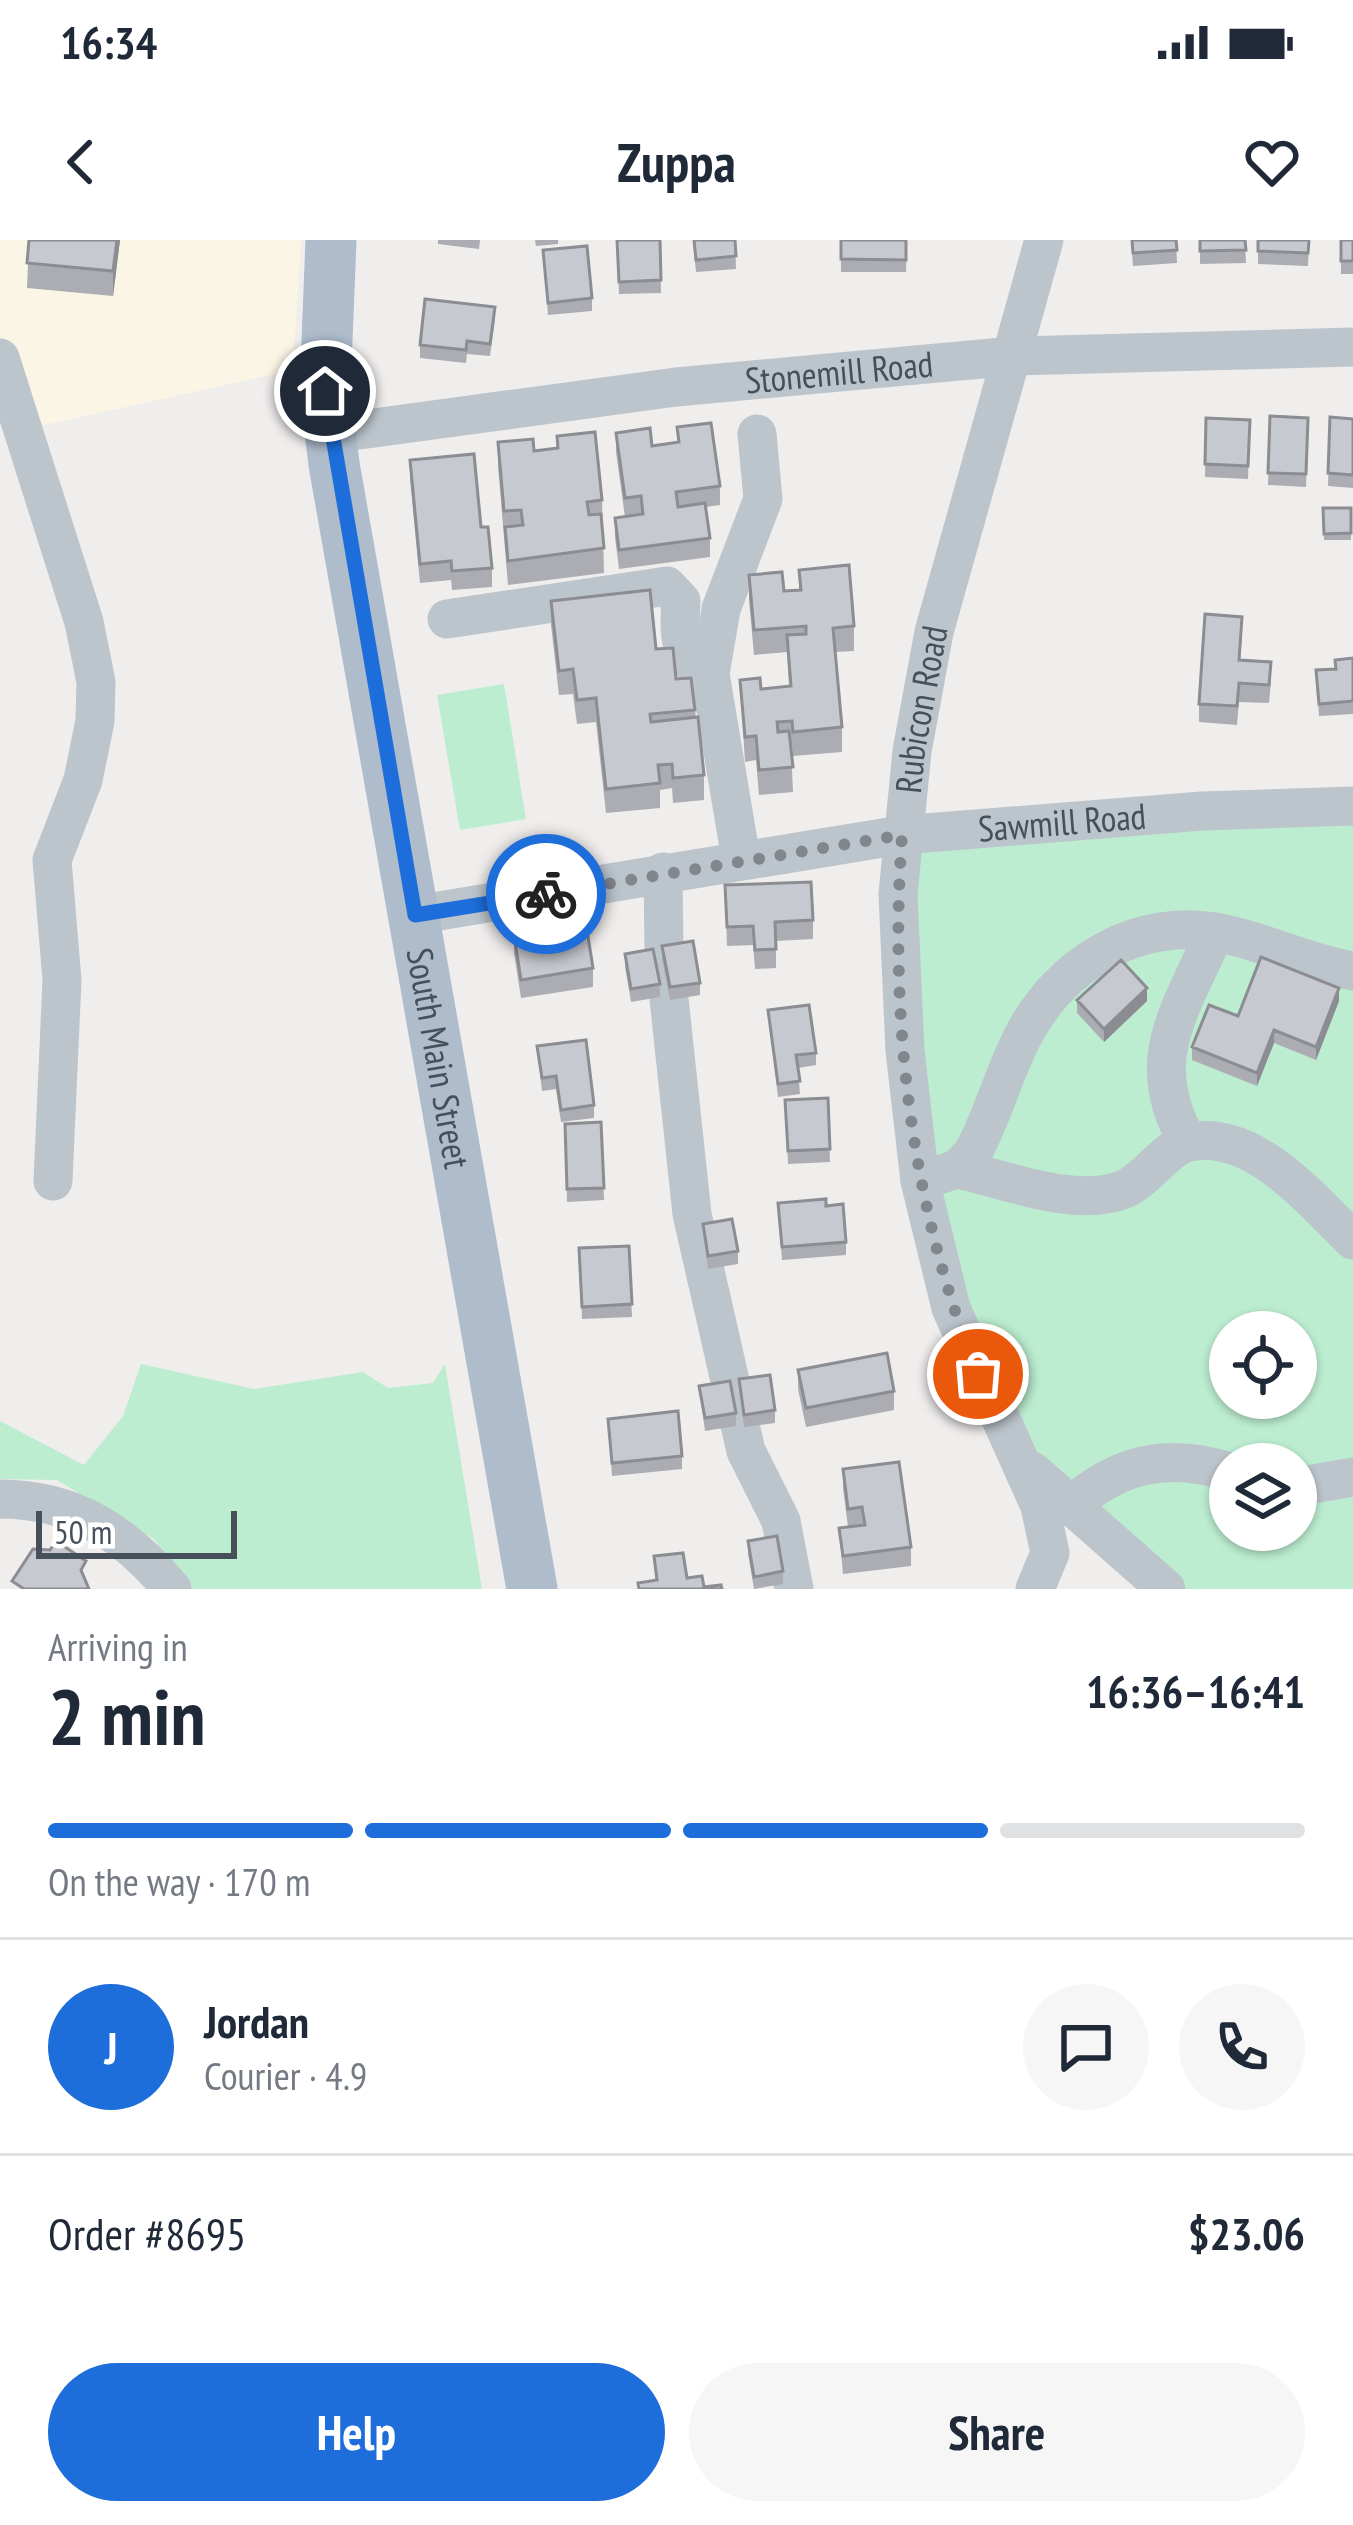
<!DOCTYPE html>
<html lang="en">
<head>
<meta charset="utf-8">
<style>
  body { margin:0; font-family:"PT Sans Narrow",sans-serif; background:#f6f6f7; color:#1f2937; height:100vh; display:flex; flex-direction:column; font-size:45px; white-space:nowrap }
  * { box-sizing:border-box; margin:0 }
  p { font-size:39px; color:#747a83 }
  .icon { flex:none; width:66px; height:66px; fill:none; stroke:currentColor; stroke-width:2; stroke-linecap:round; stroke-linejoin:round }
  .map { position:relative; height:1349px; overflow:hidden }
  .panel { display:flex; flex-direction:column; background:#fff; flex:1 }
  .panel>* { flex:none }
  .controls { position:absolute; left:1209px; top:1071px; display:grid; gap:24px }
  .controls a { display:grid; place-items:center; width:108px; height:108px; border-radius:50%; background:#fff; box-shadow:0 3px 9px #0004; font-size:60px }
  .scale { position:absolute; left:36px; bottom:30px; width:201px; box-sizing:border-box; padding-left:12px; border:6px solid #46505a; border-top:0; font-size:33px; line-height:42px; white-space:nowrap; color:#46505a; -webkit-text-stroke:9px #fff; paint-order:stroke }
  .pin { position:absolute; display:grid; place-items:center; width:102px; height:102px; color:#fff; margin:-51px; border:6px solid #fff; border-radius:50%; box-shadow:0 3px 12px #0007 }
  .courier { position:absolute; display:grid; place-items:center; width:120px; height:120px; margin:-60px; border:9px solid #1d6dda; border-radius:50%; background:#fff; color:#222; box-shadow:0 3px 15px #0007 }
  .overview em { font-style:normal; font-weight:700 }
  .overview div { display:flex; flex-direction:column-reverse }
  .overview { display:flex; align-items:center; justify-content:space-between; height:204px; padding:0 48px }
  h1 { font-size:78px; font-weight:700; line-height:90px }
  .bar { display:grid; grid-template-columns:repeat(4,1fr); gap:18px 12px; align-content:center; height:144px; padding:0 48px }
  .bar i { height:15px; border-radius:9px; background:#e0e1e3 }
  .bar .current { background:#1d6dda }
  .bar p { grid-column:span 4 }
  .line { display:flex; align-items:center; gap:30px; padding:0 48px; border-top:3px solid #e0e1e3 }
  .line div { flex:1 }
  .round { display:grid; place-items:center; flex:none; width:126px; height:126px; border-radius:63px; background:#f6f6f7 }
  .cta { display:flex; gap:24px; margin-top:auto; padding:24px 48px }
  .cta a { flex:1; height:138px; border-radius:72px; background:#1d6dda; color:#fff; font-size:48px; font-weight:700; line-height:138px; text-align:center }
  .cta a+a { background:#f6f6f7; color:#1f2937 }
  .status { display:flex; justify-content:space-between; align-items:center; height:84px; padding:0 60px; background:#fff; direction:ltr }
  .status svg { height:33px; fill:currentColor }
  header { display:flex; justify-content:space-between; align-items:center; height:156px; padding:0 48px; background:#fff; font-size:54px; font-weight:700 }
  .map>svg:first-child { display:block }
  .commercial { fill:#fbf5e6 }
  .green { fill:#bcedd0; fill-rule:evenodd }
  .lines { fill:none; stroke-linecap:round; stroke-linejoin:round }
  .minor { stroke:#bcc5cc; stroke-width:39 }
  .major { stroke:#aebccc; stroke-width:51 }
  .wall { fill:#abadb3 }
  .shaded-wall { fill:#8b8d92 }
  .building { fill:#c7c9d0; stroke:#8b8d92; stroke-width:3 }
  .done { stroke:#82878d; stroke-width:12; stroke-dasharray:0 21.6 }
  .route { stroke:#1d6dda; stroke-width:15 }
  .labels { text-anchor:middle; stroke-width:9; stroke-linejoin:round; paint-order:stroke }
  .street-label { font-size:36px; fill:#46505a; stroke:#fff }
</style>
</head>
<body>
<div class="status"><b>16:34</b><svg viewBox="0 0 49 12"><path d="M0 12V9h3v3zM5 12V6h3v6zM10 12V3h3v9zM15 12V0h3v12zM26 1h20v11H26zM47 4h2v5h-2z"/></svg></div>
<header><svg class="icon" aria-label="back" viewBox="0 0 24 24"><path d="M15 5l-7 7 7 7"/></svg>Zuppa<svg class="icon" aria-label="heart" viewBox="0 0 24 24"><path d="M12 20l-8-8c-3-5 5-10 8-4 3-6 11-1 8 4z"/></svg></header>
<div class="map">
<svg width="1353" height="1349" viewBox="0 0 1353 1349">
  <rect width="100%" height="100%" fill="#f0eded"/>
  <path class="commercial" d="M0,0H301L293,130L8,193L0,164Z"/>
  <path class="green" d="M504,444L526,579L460,590L437,455Z
    M1353,566V1349H1166L1069,1267L951,1068L901,595ZM1230,1092H1296V1158H1230ZM1230,1224H1296V1290H1230Z
    M141,1124L254,1149L363,1132L388,1148L433,1143L445,1124L482,1349H187L154,1299L57,1240L0,1239V1181L84,1225L123,1176Z"/>
  <g class="lines">
    <g class="minor">
      <path d="M0,118L84,382L96,442L95,481L83,540L52,620L62,740L53,941"/>
      <path id="s1" d="M330,194L676,147L1014,116L1353,107"/>
      <path d="M447,379L667,346L681,361C679,390 677,423 710,434"/>
      <path d="M741,619L710,434L721,369L763,259L757,194"/>
      <path d="M663,632L664,712L692,974L746,1211L781,1281L794,1349"/>
      <path id="s2" d="M415,675L901,595L1202,571L1353,566"/>
      <path d="M1188,902C1140,821 1182,768 1215,692"/>
      <path d="M957,929C1005,939 1074,968 1122,950C1147,941 1165,907 1190,902C1255,889 1313,962 1353,1000"/>
      <path d="M920,941L957,929L972,914C993,877 1003,834 1023,796C1061,723 1138,677 1220,693C1266,702 1307,723 1353,731"/>
      <path d="M1032,1231L1166,1349"/>
      <path d="M1296,1247L1353,1237"/>
      <path d="M0,1259C74,1259 125,1293 172,1349"/>
      <path d="M1069,1267C1119,1223 1167,1212 1230,1232"/>
      <path id="s3" d="M1035,1349L1050,1313L1040,1266L951,1068L920,941L905,811L898,654L912,511L934,392L1044,0"/>
    </g>
    <path class="major" id="s4" d="M331,0L325,151L334,224L532,1349"/>
  </g>
  <path class="wall" d="M29,0H120L113,56L27,48Z
    M438,0H480L479,9L438,4Z
    M535,0H558V4L536,6Z
    M617,0H660L661,53L619,54Z
    M693,0H735L736,29L696,32Z
    M841,0H907L906,32H841Z
    M1131,0H1176L1177,23L1133,26Z
    M1200,0H1245L1246,23L1200,24Z
    M1258,0H1309L1308,26L1258,24Z
    M1341,0H1353V34H1341Z
    M543,10L592,58V71L548,75Z
    M495,79L490,116L467,114L466,123L420,118V105Z
    M1270,176L1308,178L1306,247L1268,245Z
    M1330,177L1353,179V248L1328,246Z
    M1206,178L1250,180L1248,239L1205,237Z
    M677,187L720,246V265L706,267L710,298V317L619,329L615,297V278L625,277L616,212V193L652,206L677,202Z
    M557,196L602,260L604,333L508,345L498,226V202L534,211L557,209Z
    M410,220L481,287L492,328V347L452,350L451,340L420,343L410,239Z
    M1323,268H1351V300H1324Z
    M799,330L854,386V411L835,412L842,487V512L793,516L792,505L791,506L793,552L759,555L756,520L745,522L740,440L761,449L789,446L787,412L754,415L749,360V335L784,351L799,350Z
    M551,361L656,409L695,470L704,535V560L673,563L672,548L660,550V568L606,573L596,482L577,484L573,454L559,455L551,385Z
    M1242,396L1240,420L1271,441L1269,463L1239,462L1237,485L1199,482V464Z
    M1353,418V474L1319,476L1316,430L1336,429Z
    M725,645L813,680V699L776,701V728L755,729L753,705L727,706Z
    M514,695L593,728V747L521,758L514,713Z
    M662,706L700,743V755L670,760L662,719Z
    M625,714L660,744V757L631,762L625,727Z
    M1077,760L1147,761L1104,802L1077,773Z
    M1339,761L1316,820L1274,803L1257,846L1192,820V807L1238,776Z
    M768,770L816,813V825L798,828L800,854L778,857Z
    M537,806L594,865V878L561,882L556,849L542,851Z
    M828,858L830,922L788,924L785,860Z
    M601,882L604,960L567,962L565,884Z
    M778,963L826,966L846,1002V1015L782,1020Z
    M703,984L738,1011V1024L708,1029Z
    M629,1006L632,1077L582,1079L579,1008Z
    M798,1130L894,1151V1170L806,1187L798,1149Z
    M739,1139L775,1170V1183L744,1187Z
    M699,1146L736,1173V1186L705,1191Z
    M608,1179L682,1216V1229L612,1236Z
    M843,1229L911,1307V1326L843,1334L839,1288L848,1287L843,1248Z
    M748,1301L783,1331V1344L754,1349L748,1314Z"/>
  <path class="shaded-wall" d="M117,0H120L113,56V31Z
    M1147,748V761L1104,802V789Z
    M1339,748V761L1316,820V807Z
    M1274,790V803L1257,846V833Z"/>
  <path class="building" d="M29,0H117L113,31L27,23Z
    M617,0H660L661,40L619,42Z
    M694,0H735L736,16L696,20Z
    M841,0H906V20L841,19Z
    M1132,0H1176L1177,10L1133,13Z
    M1200,0H1245L1246,10L1200,11Z
    M1258,0H1309L1308,13L1258,11Z
    M1341,0H1353V21H1341Z
    M587,6L592,58L548,63L543,10Z
    M425,59L495,67L490,104L467,101L466,110L420,105Z
    M1270,176L1308,178L1306,234L1268,233Z
    M1330,177L1353,179V235L1328,233Z
    M1206,178L1250,180L1248,226L1205,224Z
    M711,183L720,246L676,252L678,267L705,263L710,298L619,310L615,278L643,274L641,256L625,258L616,193L650,188L652,206L679,202L677,187Z
    M595,192L602,260L587,262L589,275L601,274L604,308L508,321L505,287L523,285L521,270L504,271L498,202L533,199L534,211L558,208L557,196Z
    M474,214L481,287H488L492,328L452,331L451,321L420,324L410,220Z
    M1323,268H1351V293L1324,294Z
    M849,325L854,386L833,388L842,487L793,492L792,481L777,482L778,492L789,491L793,527L759,530L756,496L745,497L740,440L760,438L761,449L791,446L787,395L806,394V386L754,390L749,335L782,332L784,351L801,350L799,330Z
    M650,350L656,409L673,408L676,439L691,438L695,470L650,474L651,482L698,477L704,535L673,538L672,524L658,525L660,543L606,549L596,458L577,460L573,429L559,431L551,361Z
    M1205,374L1242,377L1239,420L1271,422L1269,445L1239,443L1237,466L1199,464Z
    M1353,418V461L1319,464L1316,430L1336,429L1335,420Z
    M811,642L813,680L775,682L776,709L755,710L753,686L727,687L725,645Z
    M586,684L593,728L521,740L514,695Z
    M693,701L700,743L670,747L662,706Z
    M653,709L660,744L631,749L625,714Z
    M1261,717L1339,748L1316,807L1274,790L1257,833L1192,807L1209,765L1238,776Z
    M1121,720L1147,748L1104,789L1077,760Z
    M809,765L816,813L796,815L800,841L778,844L768,770Z
    M586,800L594,865L561,870L556,836L542,838L537,806Z
    M828,858L830,909L788,911L785,860Z
    M601,882L604,948L567,949L565,884Z
    M826,959V966L843,964L846,1002L782,1007L778,963Z
    M732,979L738,1011L708,1016L703,984Z
    M629,1006L632,1064L582,1067L579,1008Z
    M887,1113L894,1151L806,1168L798,1130Z
    M770,1135L775,1170L744,1175L739,1139Z
    M730,1141L736,1173L705,1178L699,1146Z
    M678,1171L682,1216L612,1223L608,1179Z
    M899,1222L911,1307L843,1316L839,1288L865,1285L862,1267L848,1269L843,1229Z
    M777,1296L783,1331L754,1337L748,1301Z
    M56,1301L86,1321L81,1330L89,1349H24L12,1341L33,1309L50,1310Z
    M683,1313L687,1338L702,1336L704,1347L721,1345L722,1349H639L638,1343L657,1340L654,1316Z"/>
  <g class="lines">
    <path class="done" d="M546,654L902,595C889,776 910,965 978,1134"/>
    <path class="route" d="M325,151L415,675L546,654"/>
  </g>
  <g class="labels">
    <g class="street-label">
      <text dy="13" stroke="none"><textPath href="#s1" startOffset="513">Stonemill Road</textPath></text>
      <text dy="13" stroke="none"><textPath href="#s3" startOffset="909">Rubicon Road</textPath></text>
      <text dy="13" stroke="none"><textPath href="#s2" startOffset="654">Sawmill Road</textPath></text>
      <text dy="13" stroke="none"><textPath href="#s4" startOffset="828">South Main Street</textPath></text>
    </g>
  </g>
</svg>
<div class="controls">
<a><svg class="icon" aria-label="locate" viewBox="0 0 24 24"><circle cx="12" cy="12" r="6"/><path d="M12 2v4M12 18v4M2 12h4M18 12h4"/></svg></a>
<a><svg class="icon" aria-label="layers" viewBox="0 0 24 24"><path d="M12 4l9 5-9 5-9-5zM3 14l9 5 9-5"/></svg></a>
</div>
<div class="scale">50 m</div>
<div class="pin" style="left:978px;top:1134px;background:#ea580c"><svg class="icon" aria-label="bag" viewBox="0 0 24 24"><path d="M5 8h14l-1 12H6zM9 8a3 3 0 0 1 6 0"/></svg></div>
<div class="pin" style="left:325px;top:151px;background:#1f2937"><svg class="icon" aria-label="home" viewBox="0 0 24 24"><path d="M3 11l9-7 9 7M6 9v11h12V9"/></svg></div>
<div class="courier" style="left:546px;top:654px"><svg class="icon" aria-label="bike" viewBox="0 0 24 24"><circle cx="6" cy="16" r="4"/><circle cx="18" cy="16" r="4"/><path d="M6 16l4-8h5l3 8M10 8l3 8H6M13 5h3"/></svg></div>
</div>
<section class="panel">
<div class="overview"><div><h1>2 min</h1><p>Arriving in</p></div><em>16:36–16:41</em></div>
<div class="bar"><i class="current"></i><i class="current"></i><i class="current"></i><i></i><p>On the way · 170 m</p></div>
<div class="line" style="height:216px"><b class="round" style="background:#1d6dda;color:#fff">J</b><div><b>Jordan</b><p>Courier · 4.9</p></div><a class="round"><svg class="icon" aria-label="chat" viewBox="0 0 24 24"><path d="M4 5h16v11H9l-5 4z"/></svg></a><a class="round"><svg class="icon" aria-label="phone" viewBox="0 0 24 24"><path d="M5 4h4l2 5-3 2q2 4 5 5l2-3 5 2v4C11 20 4 13 5 4z"/></svg></a></div>
<div class="line" style="height:156px"><div>Order #8695</div><b>$23.06</b></div>
<div class="cta"><a>Help</a><a>Share</a></div>
</section>
</body>
</html>
